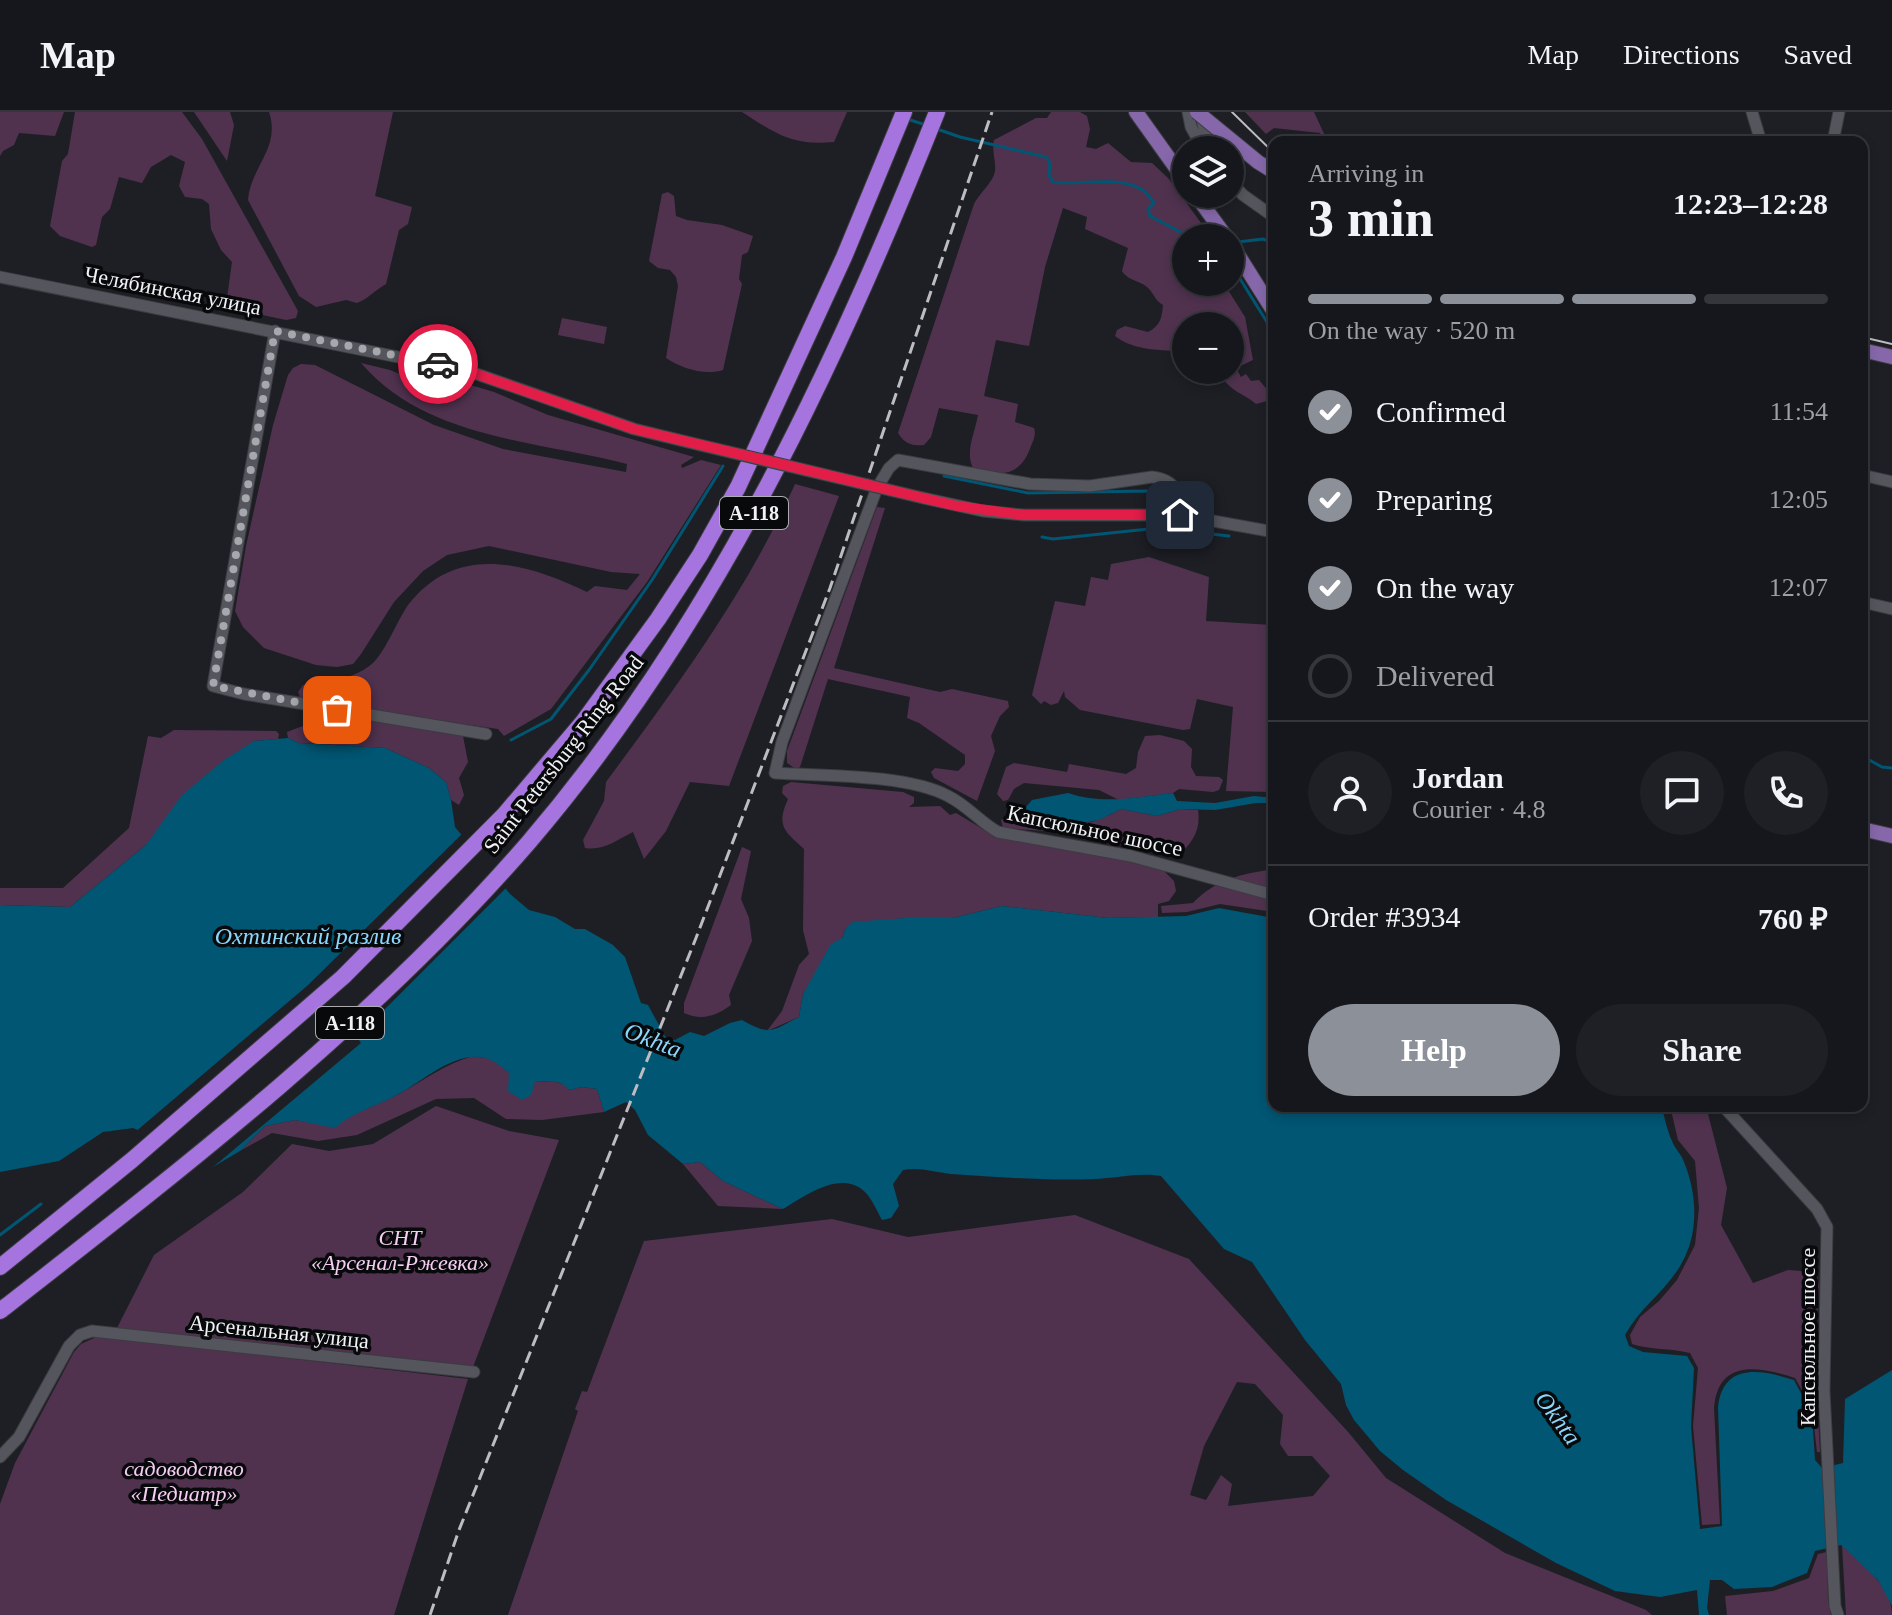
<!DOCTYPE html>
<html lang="en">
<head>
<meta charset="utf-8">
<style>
  body { margin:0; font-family:"Times New Roman",serif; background:#1f2025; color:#f1f3f6; height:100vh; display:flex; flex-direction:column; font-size:30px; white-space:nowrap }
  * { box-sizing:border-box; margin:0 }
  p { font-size:26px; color:#9e9fa3 }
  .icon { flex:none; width:44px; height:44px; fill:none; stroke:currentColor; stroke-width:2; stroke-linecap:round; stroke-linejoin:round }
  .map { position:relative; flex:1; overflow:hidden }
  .sheet { position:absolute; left:1268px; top:24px; width:600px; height:976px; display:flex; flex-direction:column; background:#16171c; border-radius:16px; box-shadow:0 4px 12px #0003,0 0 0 2px #35363b }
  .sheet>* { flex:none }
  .buttons { position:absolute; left:1172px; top:24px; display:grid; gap:16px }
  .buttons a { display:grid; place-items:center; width:72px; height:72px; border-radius:50%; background:#16171c; box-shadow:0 4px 12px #0003,0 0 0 2px #35363b; font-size:40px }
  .pin { position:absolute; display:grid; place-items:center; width:68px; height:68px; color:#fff; margin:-34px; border-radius:16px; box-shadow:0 4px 12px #0006 }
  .courier { position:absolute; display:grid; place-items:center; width:80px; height:80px; margin:-40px; border:6px solid #e11d48; border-radius:50%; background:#fff; color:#222; box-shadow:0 2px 10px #0007 }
  .overview em { font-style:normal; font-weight:600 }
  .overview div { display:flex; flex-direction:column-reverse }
  .overview { display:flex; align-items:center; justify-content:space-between; height:136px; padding:0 40px }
  h1 { font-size:52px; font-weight:600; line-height:60px }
  .bar { display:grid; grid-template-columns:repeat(4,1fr); gap:12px 8px; align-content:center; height:96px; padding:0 40px }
  .bar i { height:10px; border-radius:6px; background:#35363b }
  .bar .current { background:#8c9099 }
  .bar p { grid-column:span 4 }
  .line { display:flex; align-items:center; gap:20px; padding:0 40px; border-top:2px solid #35363b }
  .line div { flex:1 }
  .round { display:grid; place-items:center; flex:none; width:84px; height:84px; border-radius:42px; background:#1f2025 }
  ol { padding:0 40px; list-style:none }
  li { display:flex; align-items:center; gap:24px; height:88px }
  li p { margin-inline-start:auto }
  li .icon { padding:8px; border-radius:50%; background:#8c9099; color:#fff; stroke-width:4 }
  li:last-child { color:#9e9fa3 }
  li i { width:44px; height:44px; border:4px solid #35363b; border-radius:50% }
  .action { display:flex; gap:16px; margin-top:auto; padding:16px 40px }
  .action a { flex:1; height:92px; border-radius:48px; background:#8c9099; color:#fff; font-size:32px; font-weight:600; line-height:92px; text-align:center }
  .action a+a { background:#1f2025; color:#f1f3f6 }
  header { display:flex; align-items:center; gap:48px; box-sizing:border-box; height:112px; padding:0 40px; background:#16171c; border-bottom:2px solid #35363b }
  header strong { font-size:38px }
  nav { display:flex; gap:44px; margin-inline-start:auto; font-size:28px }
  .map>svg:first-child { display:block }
  .green { fill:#50324f; fill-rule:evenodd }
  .water { fill:#015673 }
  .pier { fill:#1e1f25 }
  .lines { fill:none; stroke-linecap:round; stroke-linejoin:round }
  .stream { stroke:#015673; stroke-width:3 }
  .minor-casing { stroke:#3b3c41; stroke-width:13 }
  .major-casing { stroke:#3b3c41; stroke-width:16 }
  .highway-casing { stroke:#3b3c41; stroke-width:18 }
  .minor { stroke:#55565d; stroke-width:11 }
  .major { stroke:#8668aa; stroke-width:14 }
  .highway { stroke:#a674de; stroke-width:16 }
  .tram { stroke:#bcbcc2; stroke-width:2 }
  .rail { stroke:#bcbcc2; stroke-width:3; stroke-dasharray:12 6; stroke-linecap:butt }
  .minor-bridge-casing { stroke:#3b3c41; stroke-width:13; stroke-linecap:butt }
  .major-bridge-casing { stroke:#3b3c41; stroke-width:16; stroke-linecap:butt }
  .minor-bridge { stroke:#55565d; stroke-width:11 }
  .major-bridge { stroke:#8668aa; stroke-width:14 }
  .done { stroke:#a7a8ad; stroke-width:8; stroke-dasharray:0 14.4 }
  .route { stroke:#e11d48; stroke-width:10 }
  .labels { text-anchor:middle; stroke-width:7; stroke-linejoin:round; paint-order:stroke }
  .shield { fill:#08090b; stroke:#ababb0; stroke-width:2 }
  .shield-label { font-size:20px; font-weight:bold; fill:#f1f1f6 }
  .street-label { font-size:22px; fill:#f1f1f6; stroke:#08090b }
  .park-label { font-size:22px; font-style:italic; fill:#f7cdf4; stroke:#08090b }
  .water-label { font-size:24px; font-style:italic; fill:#8bd7fc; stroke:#08090b }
</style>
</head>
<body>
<header>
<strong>Map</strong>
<nav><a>Map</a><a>Directions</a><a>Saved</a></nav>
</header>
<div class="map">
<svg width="1892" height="1503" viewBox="0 0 1892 1503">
  <rect width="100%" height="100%" fill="#1e1f25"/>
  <path class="green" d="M0,0H64L55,24L19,21L14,33L3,39L0,44Z
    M75,0H182L202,27L298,199L296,206L286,208L230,196L227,186L232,150L221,138L211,117L209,92L202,87L185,85L179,74L185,50L171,43L151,55L142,71L119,65L110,97L102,105L96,133L92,135L60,124L50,114L62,49L68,42Z
    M194,0H230L234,13L227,49Z
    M269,0H393L375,84L412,95L408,112L399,118L386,172C375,178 368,187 357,191L346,188L316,195L299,184L248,88C251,54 281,36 269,0Z
    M742,0H847L834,30C792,34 776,22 742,0Z
    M1051,0H1080L1087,4L1090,17L1086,35L1096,37L1108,31L1131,50L1152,51L1169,67L1209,122L1208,126H1186V170H1223L1245,205L1253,248L1236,256L1241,265L1246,262L1251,269L1259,268L1270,281L1267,289L1256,292C1246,283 1229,278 1223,266L1203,273C1205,257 1217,258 1230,258V214H1186V240C1161,237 1136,240 1115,224L1117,218L1125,214L1148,220C1160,214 1162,206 1163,193C1155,188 1155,184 1150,178C1142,168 1129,170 1122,159L1128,136L1085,117L1087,105L1063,96L1045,155L1029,234L996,228L984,284L1018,292L1015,310L1034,316C1036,323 1034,327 1031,334C1020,365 1002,364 974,358C964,341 975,321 978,303L939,296L931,325L924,333C912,334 905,332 898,321L974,92C979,82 990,73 994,63C998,52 991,42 994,28L1036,6H1047Z
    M1245,0H1314L1326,26L1337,30H1322L1320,21L1274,16L1266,22Z
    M668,80L674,84L676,104L687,108L722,113L753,124L748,140L742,143L739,167L742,172L723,258C704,264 681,256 666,246L678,174L676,165L670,158L658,156L649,149L662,82Z
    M562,206L607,215L604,232L558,223Z
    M361,251L390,258L426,273L460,270L494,280L548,303L694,345L681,353L682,356L701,348L721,353L647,470L551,597L504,624L498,617L301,588L298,580L303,573C327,569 347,569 368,555C384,545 396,510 408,493C457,430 526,451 587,480L595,474L627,478L640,462L611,460L489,434L447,443L423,459L394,490L361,542L353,552L337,555L316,553L264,536L243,515L235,499L246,434L273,313L288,263L293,256L301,252L315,253L434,313L503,337L626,360L627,352C539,329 426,327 361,251Z
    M795,372L839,384L729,674L690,670L666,719L644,747L633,720C617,728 603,739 585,736L583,728L604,689L606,670C676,575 747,480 795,372Z
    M877,395L885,396L834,556L940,580L952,577L1008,589L1009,595L1000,604L991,624L995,639L977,689L934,666L931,660L935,656L958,659L965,652V643L919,611L907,606L910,585L828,567L800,655L796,657L787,651V639Z
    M1149,445L1209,465L1206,509L1274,513V680L1226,679L1233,595L1197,587L1190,617L1183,618L1080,598L1065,585L1064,579L1058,591L1051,593L1044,589L1041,592L1032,583L1055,489L1085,494L1091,465L1108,468L1111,452Z
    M349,605L463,624L468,650L459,666L464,683L459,693L451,688L446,670L429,656L385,636L299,631L288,626L287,620L300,615Z
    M174,618L276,619L279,622L278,627L254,629L146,733L70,795L0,793V776H63L129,716L148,624L161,626Z
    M1160,623L1184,629L1192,637L1191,655L1196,664L1219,665L1223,668L1219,678L1213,680L1179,677L1173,681L1119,688L1099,678L1024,671L1014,677L1008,688L1003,689L997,682L1006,655L1014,651L1067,660L1069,652L1126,662L1136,656L1138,640L1145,624Z
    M791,670L903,680L914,685V691L909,695L940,694L950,703L956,701L991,722L1006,727L1159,754L1174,769L1176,779L1169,789L1158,792V805L1108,806L1002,794L953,806H905L846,816L842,826L803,882L799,905L767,919L782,899L799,853L809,842L803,818L804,737C784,719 776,714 788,687L782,681L783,674Z
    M1121,697L1157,704L1181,697L1198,698C1201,718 1193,730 1178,744L1047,719L1003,716L1001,708C1017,698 1056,714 1078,712C1095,711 1107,704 1121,697Z
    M742,735L751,739L741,787L749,806L752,829L729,883L731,893C716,904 702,909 684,901V891Z
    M1274,757V800L1220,792L1187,800L1162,801L1161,794L1193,791C1216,767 1242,762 1274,757Z
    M473,944L494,947L509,961L535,970L553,969L565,973L569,978L582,975L597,977L604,1000L542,1008L506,1007L474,986L436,987L357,1023L318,1029L272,1021L240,1039L265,1014L295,1008L335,1015C353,999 374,995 395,984C422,970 444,952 473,944Z
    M436,994L509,1019L559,1028L473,1255L117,1216L154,1143L243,1080L292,1032L329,1039L373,1032Z
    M1670,994H1706L1727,1076L1721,1113L1753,1171L1788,1158L1816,1160L1819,1171L1815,1252L1820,1340H1817L1812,1296L1795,1266C1758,1254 1718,1247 1714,1296L1720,1412L1702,1413L1693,1314L1698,1256L1690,1241C1670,1236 1651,1238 1632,1232L1630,1223L1640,1205L1659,1189L1677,1168L1695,1133L1699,1096L1695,1049L1678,1028Z
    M700,1050L723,1069L783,1097L718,1094L683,1052Z
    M1075,1103L1189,1147L1349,1321L1386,1366L1505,1441L1646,1498L1652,1503H508L578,1299L575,1297L582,1279L587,1280L644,1129L832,1107L908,1125ZM1237,1270L1255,1272L1283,1303L1280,1332L1288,1344H1312L1330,1364L1313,1384L1228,1394L1232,1372L1221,1363L1206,1388L1190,1383L1204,1334Z
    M94,1226H113L468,1267L394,1503H0V1392L15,1351L74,1240L81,1232Z
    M1842,1433C1861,1452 1892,1473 1892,1503H1846Z
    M1827,1440L1828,1488L1831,1503H1727L1725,1484L1773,1479L1809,1466L1818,1442Z"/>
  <path class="water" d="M288,626L299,631L385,636L429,656L446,670L451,688L455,715L510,782L529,798L555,805L575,817H585L613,833L625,845L641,891L648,893L666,926L675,928L690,920L704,924L730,911L742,908C770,924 772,919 799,905L803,882L831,832L842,826L846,816L853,810L905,806H953L1002,794L1108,806L1186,804L1219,796L1274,806V994H1661C1665,1005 1667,1019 1672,1029C1675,1037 1682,1043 1684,1050C1698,1084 1699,1125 1679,1156C1663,1181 1639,1197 1625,1223L1629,1234L1643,1240L1687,1244L1694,1256L1691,1315L1700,1417L1722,1414L1718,1295C1723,1251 1760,1257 1794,1268L1812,1302L1815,1348L1822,1356L1843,1351L1845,1287L1892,1258V1494L1878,1468L1841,1433L1815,1439L1807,1461L1772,1475L1734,1477L1722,1468H1710L1707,1496L1709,1503H1699L1697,1478L1660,1485L1615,1479L1556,1451L1446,1388L1403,1358L1380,1339L1354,1308L1346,1293L1341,1272L1305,1228L1252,1150L1224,1137L1161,1064C1140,1060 1116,1066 1094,1067C1046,1069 999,1065 951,1062C934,1060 920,1055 903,1058L893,1072L899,1094L891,1106L882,1108C877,1099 872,1087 865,1080C841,1057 805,1084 783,1097L723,1069L700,1050L683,1052L648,1023L635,998L626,990L604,1000L597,977L582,975L569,978C561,967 548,969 535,970L531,983L522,988L508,979L509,961C498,951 487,943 471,945C443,948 419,972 395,984C374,995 353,1000 335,1016L295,1008L265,1014L240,1039L208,1058L158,1027L133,1016L103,1020L59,1049L0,1060V793L70,795L146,733L182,683L224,648L254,629Z
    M1068,681C1103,693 1137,685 1173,681L1177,689L1215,691L1254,684L1274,686V691H1256L1215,698L1181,697L1157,704L1121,697L1099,708L1078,712L1035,709L1019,703L1032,688Z"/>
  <path class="pier" d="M464,720L508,774L357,925L361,931L206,1061L170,1050L155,1030L134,1021L307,874Z"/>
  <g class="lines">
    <path class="stream" d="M907,7L926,13
      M937,17L960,25L1046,45L1050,51L1049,63L1053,70C1081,74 1115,63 1141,77C1146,79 1151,87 1154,91L1148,97L1150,104L1192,126
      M1238,130L1263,127L1274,131
      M1232,154L1267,210L1270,236L1274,243
      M944,364L1028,381L1147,379L1159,381
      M1042,425L1053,427L1158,416L1229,424
      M511,628L551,607L589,558L652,468L723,354
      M1862,644L1882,655L1892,656
      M0,1123L41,1092"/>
    <g class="minor-casing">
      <path id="minor" d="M1188,0L1191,15L1204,38
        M1200,0L1210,38
        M1752,0L1761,30
        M1833,30L1839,0
        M1230,69L1243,83L1274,105
        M0,165L468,259L634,317L700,333
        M275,219L213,574L244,582L486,622
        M1862,363L1892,370
        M923,386L983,399L1024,403H1180L1274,420
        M1180,403C1181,380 1175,368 1152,365L1090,374L1030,372L898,348L889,356L877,376L782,630L775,661C823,664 907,662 948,684C968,694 980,710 998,720L1131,744L1274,783
        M1862,490L1892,497
        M1723,994L1817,1097L1827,1115L1824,1279L1835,1494L1838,1503
        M0,1345L19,1325L69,1234L80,1223L92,1219L474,1260"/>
    </g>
    <g class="major-casing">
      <path id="major" d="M1136,0L1186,70
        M1195,82L1227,126
        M1230,130L1274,200
        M1862,238L1892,245
        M1862,717L1892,724"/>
    </g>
    <g class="highway-casing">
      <path id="highway" d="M0,1155L132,1048L343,865L504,703L583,610L658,507L700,443L738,375L844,145L904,0
        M0,1199C185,1055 375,908 529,730C712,516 834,259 937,0"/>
    </g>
    <use href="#minor" class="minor"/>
    <use href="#major" class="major"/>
    <use href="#highway" class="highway"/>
    <path class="tram" d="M1232,0L1274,41
      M1862,225L1892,232"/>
    <path class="rail" d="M430,1503L459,1418L696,826L830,476L992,0"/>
    <g class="minor-bridge-casing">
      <path id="minor-bridge" d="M700,333L923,386"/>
    </g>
    <g class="major-bridge-casing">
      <path id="major-bridge" d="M1197,0L1258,50L1274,60"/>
    </g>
    <use href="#minor-bridge" class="minor-bridge"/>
    <use href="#major-bridge" class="major-bridge"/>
  </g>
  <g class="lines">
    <path class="done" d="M337,598L213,574L275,219L438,252"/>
    <path class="route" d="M438,252L468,259L634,317L957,394L1024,403H1180"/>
  </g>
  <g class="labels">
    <g class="shield">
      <rect x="720" y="385" width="68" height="32" rx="6"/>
      <rect x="316" y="895" width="68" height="32" rx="6"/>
    </g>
    <g class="shield-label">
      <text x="754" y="408">А-118</text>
      <text x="350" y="918">А-118</text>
    </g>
    <g class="street-label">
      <text transform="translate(173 178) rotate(11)" y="8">Челябинская улица</text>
      <text transform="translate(563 642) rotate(-52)" y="8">Saint Petersburg Ring Road</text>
      <text transform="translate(1095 718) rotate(12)" y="8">Капсюльное шоссе</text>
      <text transform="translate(279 1219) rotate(6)" y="8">Арсенальная улица</text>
      <text transform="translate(1807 1225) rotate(-90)" y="8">Капсюльное шоссе</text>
    </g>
    <g class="park-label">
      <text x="400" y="1133">СНТ<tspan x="400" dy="25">«Арсенал-Ржевка»</tspan></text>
      <text x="184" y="1364">садоводство<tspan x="184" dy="25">«Педиатр»</tspan></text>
    </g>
    <g class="water-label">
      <text x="308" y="832">Охтинский разлив</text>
      <text transform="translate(653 928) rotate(21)" y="8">Okhta</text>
      <text transform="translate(1558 1306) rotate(54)" y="8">Okhta</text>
    </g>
  </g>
</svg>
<div class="buttons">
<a><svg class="icon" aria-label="layers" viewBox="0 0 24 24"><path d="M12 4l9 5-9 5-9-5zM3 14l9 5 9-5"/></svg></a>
<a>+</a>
<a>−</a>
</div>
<div class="pin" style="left:337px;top:598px;background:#ea580c"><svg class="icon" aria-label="bag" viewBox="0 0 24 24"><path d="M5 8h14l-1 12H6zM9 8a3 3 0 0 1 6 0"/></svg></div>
<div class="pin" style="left:1180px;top:403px;background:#1f2937"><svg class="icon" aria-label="home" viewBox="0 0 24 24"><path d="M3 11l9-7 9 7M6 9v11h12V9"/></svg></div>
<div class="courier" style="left:438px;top:252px"><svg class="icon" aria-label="car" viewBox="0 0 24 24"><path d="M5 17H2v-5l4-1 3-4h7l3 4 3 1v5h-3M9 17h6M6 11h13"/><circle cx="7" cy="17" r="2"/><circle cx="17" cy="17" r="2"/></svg></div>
<section class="sheet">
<div class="overview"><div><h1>3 min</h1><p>Arriving in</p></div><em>12:23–12:28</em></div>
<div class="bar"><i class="current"></i><i class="current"></i><i class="current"></i><i></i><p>On the way · 520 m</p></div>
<ol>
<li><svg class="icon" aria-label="check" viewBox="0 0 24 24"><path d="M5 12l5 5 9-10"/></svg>Confirmed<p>11:54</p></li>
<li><svg class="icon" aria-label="check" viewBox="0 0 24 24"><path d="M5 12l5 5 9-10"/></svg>Preparing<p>12:05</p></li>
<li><svg class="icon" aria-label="check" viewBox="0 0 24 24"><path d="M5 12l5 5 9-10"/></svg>On the way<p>12:07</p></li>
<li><i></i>Delivered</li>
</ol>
<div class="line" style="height:144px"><a class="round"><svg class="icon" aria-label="person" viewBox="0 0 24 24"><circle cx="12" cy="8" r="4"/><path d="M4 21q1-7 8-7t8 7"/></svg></a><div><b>Jordan</b><p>Courier · 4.8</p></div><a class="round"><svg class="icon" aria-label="chat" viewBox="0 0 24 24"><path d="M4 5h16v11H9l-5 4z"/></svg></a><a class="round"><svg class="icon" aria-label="phone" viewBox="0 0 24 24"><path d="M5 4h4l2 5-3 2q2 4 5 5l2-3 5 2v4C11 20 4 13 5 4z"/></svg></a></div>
<div class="line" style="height:104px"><div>Order #3934</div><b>760 ₽</b></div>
<div class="action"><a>Help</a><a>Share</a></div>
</section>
</div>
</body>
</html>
